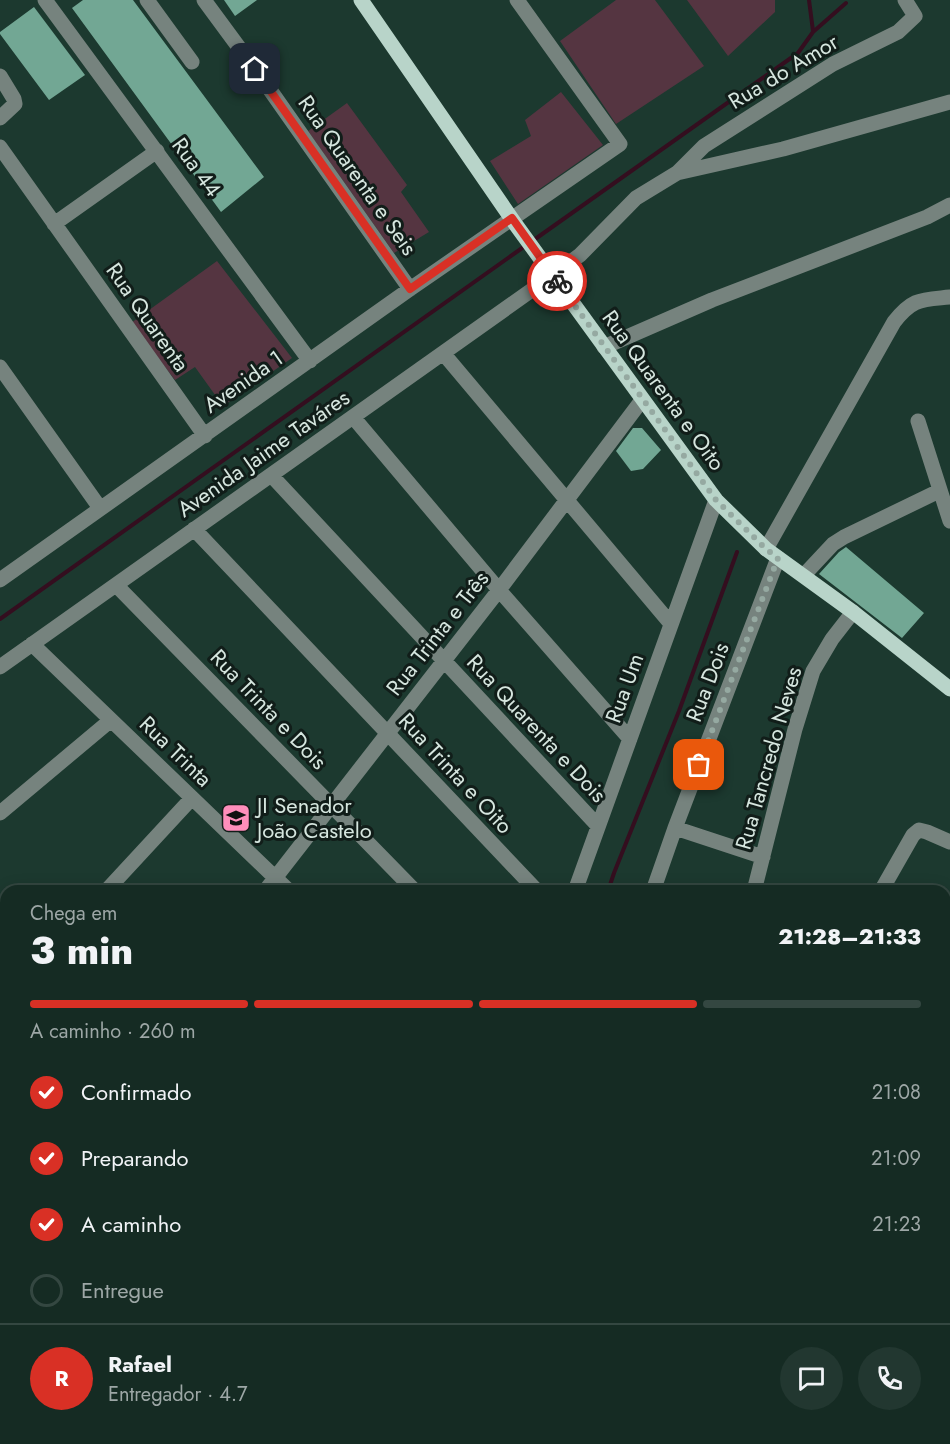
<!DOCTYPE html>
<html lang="pt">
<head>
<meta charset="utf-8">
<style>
  body { margin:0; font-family:Jost,sans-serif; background:#223730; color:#f1f3f6; height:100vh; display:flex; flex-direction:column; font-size:22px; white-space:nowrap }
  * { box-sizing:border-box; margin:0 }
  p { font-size:20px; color:#9da7a6 }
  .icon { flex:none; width:33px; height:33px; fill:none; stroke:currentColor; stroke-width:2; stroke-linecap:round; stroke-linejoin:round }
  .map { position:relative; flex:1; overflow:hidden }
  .details { position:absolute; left:0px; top:885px; width:951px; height:560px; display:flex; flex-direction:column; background:#152b23; border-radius:18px 18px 0 0; box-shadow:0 3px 15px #0003,0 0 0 2px #344741 }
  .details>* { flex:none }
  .pin { position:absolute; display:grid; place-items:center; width:51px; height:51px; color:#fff; margin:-26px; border-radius:12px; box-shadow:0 3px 9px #0006 }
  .courier { position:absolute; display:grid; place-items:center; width:60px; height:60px; margin:-30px; border:4px solid #d93025; border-radius:50%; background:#fff; color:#222; box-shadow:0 2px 8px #0007 }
  .head em { font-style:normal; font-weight:800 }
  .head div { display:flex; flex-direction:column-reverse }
  .head { display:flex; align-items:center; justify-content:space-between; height:102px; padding:0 30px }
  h1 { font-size:39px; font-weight:800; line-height:45px }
  .bar { display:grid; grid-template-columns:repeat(4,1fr); gap:9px 6px; align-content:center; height:72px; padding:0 30px }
  .bar i { height:8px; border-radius:4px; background:#344741 }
  .bar .active { background:#d93025 }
  .bar p { grid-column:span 4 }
  .line { display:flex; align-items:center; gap:15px; padding:0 30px; border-top:2px solid #344741 }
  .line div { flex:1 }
  .round { display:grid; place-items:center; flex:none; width:63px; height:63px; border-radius:32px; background:#223730 }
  ol { padding:0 30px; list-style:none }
  li { display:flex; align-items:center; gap:18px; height:66px }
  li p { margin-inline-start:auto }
  li .icon { padding:6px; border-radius:50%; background:#d93025; color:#fff; stroke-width:4 }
  li:last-child { color:#9da7a6 }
  li i { width:33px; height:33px; border:3px solid #344741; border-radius:50% }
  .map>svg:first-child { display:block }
  .green { fill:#553541 }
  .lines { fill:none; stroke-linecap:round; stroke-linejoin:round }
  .stream { stroke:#340e1f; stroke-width:4 }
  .building { fill:#72a794 }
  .minor { stroke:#76837e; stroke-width:15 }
  .major { stroke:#b8d4c9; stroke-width:15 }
  .done { stroke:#95a9a1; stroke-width:6; stroke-dasharray:0 10.8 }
  .route { stroke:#d93025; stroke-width:8 }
  .labels { text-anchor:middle; stroke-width:6; stroke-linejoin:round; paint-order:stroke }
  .street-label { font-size:22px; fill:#d6e6df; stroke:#111d19 }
  .poi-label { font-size:22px; fill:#d6e6df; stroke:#111d19; text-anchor:start }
</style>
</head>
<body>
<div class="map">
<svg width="950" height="1444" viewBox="0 0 950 1444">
  <rect width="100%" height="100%" fill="#1c392f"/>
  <path class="green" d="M616,0H655L704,66L616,124L560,41Z
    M687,0H775V12L728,56Z
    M561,92L603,145L518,204L490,161L531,136L525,120Z
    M347,103L407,185L401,192L429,232L394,253L308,131Z
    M217,261L292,358L223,406L195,367L175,380L131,323Z
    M0,1322L6,1327V1438H135L141,1444H0Z"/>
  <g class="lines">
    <path class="stream" d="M809,0L813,31
      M531,242L798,53L813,32L846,3
      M0,619L525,246
      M608,891L614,873L679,711L737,552
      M412,1444L414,1438"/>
  </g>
  <path class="building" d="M83,0H133L264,177L221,212L72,8Z
    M224,0H257L235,16Z
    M34,7L85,75L49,100L0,34V32Z
    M633,428H642L661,450L643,469L631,471L616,451Z
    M846,547L924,613L902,638L819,574L839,552Z"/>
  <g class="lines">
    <path class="minor" d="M45,0L310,361
      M147,0L192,62
      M204,0L268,87L410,289
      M0,76L14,99L15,104L0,118
      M0,147L205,436
      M677,173L704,146L833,64L898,32L915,16L905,0
      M54,224L157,151
      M604,347L712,300L927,217L950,205
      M443,353L671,624
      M0,367L100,508
      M353,417L499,590L630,739
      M918,421L950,521
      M271,475L598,826
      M194,529L537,891
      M766,549L894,322C913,298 921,300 950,297
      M804,575L833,544L844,537L939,491
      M0,580L410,289L620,144L517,0
      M116,585L415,891
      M32,644L289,891
      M0,667L553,275L580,255L636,198L677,173L783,149L950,102
      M0,813L111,720
      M675,828L763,857
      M106,891L192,798
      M265,891L499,590L642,400
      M575,891L716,500
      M653,891L675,828L778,558
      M754,891L795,729L813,671L832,639L853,612
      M881,891L913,835L919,830L927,832L950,842
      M945,962L950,953
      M945,999L950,1002
      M0,1005L6,999
      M945,1104L950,1107
      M0,1158L6,1165
      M6,1186V1190
      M0,1228L6,1219
      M945,1257L950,1248
      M945,1391L950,1394
      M844,1440L851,1444
      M247,1444L250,1438
      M377,1444L379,1438
      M459,1444L461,1438
      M583,1444L584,1438"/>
    <path class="major" d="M361,0L516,225L716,500L766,549L853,612L950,689
      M0,1271L6,1276
      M0,1311L6,1316
      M147,1438L153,1444
      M192,1438L199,1444"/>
  </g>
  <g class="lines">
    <path class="done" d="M557,281L716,500L766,549L778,558L699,765"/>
    <path class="route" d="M255,69L410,289L512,218L557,281"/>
  </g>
  <defs>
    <g id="school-square" transform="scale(1.5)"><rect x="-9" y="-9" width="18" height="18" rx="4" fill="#fe8ebb" stroke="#111d19"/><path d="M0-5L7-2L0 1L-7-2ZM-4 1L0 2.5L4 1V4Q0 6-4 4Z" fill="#111"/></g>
  </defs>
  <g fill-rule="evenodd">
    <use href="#school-square" x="236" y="818"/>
  </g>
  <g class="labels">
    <g class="street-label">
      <text transform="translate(783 71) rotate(-31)" y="8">Rua do Amor</text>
      <text transform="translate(197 167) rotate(54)" y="8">Rua 44</text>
      <text transform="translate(358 175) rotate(55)" y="8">Rua Quarenta e Seis</text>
      <text transform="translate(148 317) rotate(55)" y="8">Rua Quarenta</text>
      <text transform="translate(243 381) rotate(-35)" y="8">Avenida 1</text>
      <text transform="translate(664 390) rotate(54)" y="8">Rua Quarenta e Oito</text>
      <text transform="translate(263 453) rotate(-35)" y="8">Avenida Jaime Taváres</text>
      <text transform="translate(437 633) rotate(-52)" y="8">Rua Trinta e Três</text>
      <text transform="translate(707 682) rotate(-69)" y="8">Rua Dois</text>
      <text transform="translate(624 688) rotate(-70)" y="8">Rua Um</text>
      <text transform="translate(269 709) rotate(46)" y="8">Rua Trinta e Dois</text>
      <text transform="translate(537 728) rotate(47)" y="8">Rua Quarenta e Dois</text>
      <text transform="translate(176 751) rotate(44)" y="8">Rua Trinta</text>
      <text transform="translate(768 758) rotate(-74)" y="8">Rua Tancredo Neves</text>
      <text transform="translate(456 773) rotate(47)" y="8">Rua Trinta e Oito</text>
    </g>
    <g class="poi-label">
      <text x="257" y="813">JI Senador<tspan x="257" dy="25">João Castelo</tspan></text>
    </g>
  </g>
</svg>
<div class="pin" style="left:699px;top:765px;background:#ea580c"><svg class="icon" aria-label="bag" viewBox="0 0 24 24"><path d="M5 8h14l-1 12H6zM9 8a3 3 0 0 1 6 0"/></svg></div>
<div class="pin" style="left:255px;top:69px;background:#1f2937"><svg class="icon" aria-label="home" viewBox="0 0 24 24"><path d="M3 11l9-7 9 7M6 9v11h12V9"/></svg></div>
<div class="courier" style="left:557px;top:281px"><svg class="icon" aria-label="bike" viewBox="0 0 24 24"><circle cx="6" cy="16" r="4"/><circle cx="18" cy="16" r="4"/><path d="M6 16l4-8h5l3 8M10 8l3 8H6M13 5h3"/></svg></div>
<section class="details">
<div class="head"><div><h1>3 min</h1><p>Chega em</p></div><em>21:28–21:33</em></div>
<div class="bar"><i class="active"></i><i class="active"></i><i class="active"></i><i></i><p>A caminho · 260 m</p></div>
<ol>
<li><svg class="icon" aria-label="check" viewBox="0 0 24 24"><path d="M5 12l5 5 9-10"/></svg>Confirmado<p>21:08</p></li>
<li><svg class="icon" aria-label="check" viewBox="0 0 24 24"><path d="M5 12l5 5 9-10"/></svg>Preparando<p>21:09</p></li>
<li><svg class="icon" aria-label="check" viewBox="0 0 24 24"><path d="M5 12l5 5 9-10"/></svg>A caminho<p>21:23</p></li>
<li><i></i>Entregue</li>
</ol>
<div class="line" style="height:108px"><b class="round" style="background:#d93025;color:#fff">R</b><div><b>Rafael</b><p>Entregador · 4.7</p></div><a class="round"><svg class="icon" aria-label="chat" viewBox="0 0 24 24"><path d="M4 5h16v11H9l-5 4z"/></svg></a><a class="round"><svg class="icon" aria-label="phone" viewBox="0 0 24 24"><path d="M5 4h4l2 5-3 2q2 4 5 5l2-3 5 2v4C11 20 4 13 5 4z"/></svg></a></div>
</section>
</div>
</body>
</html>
